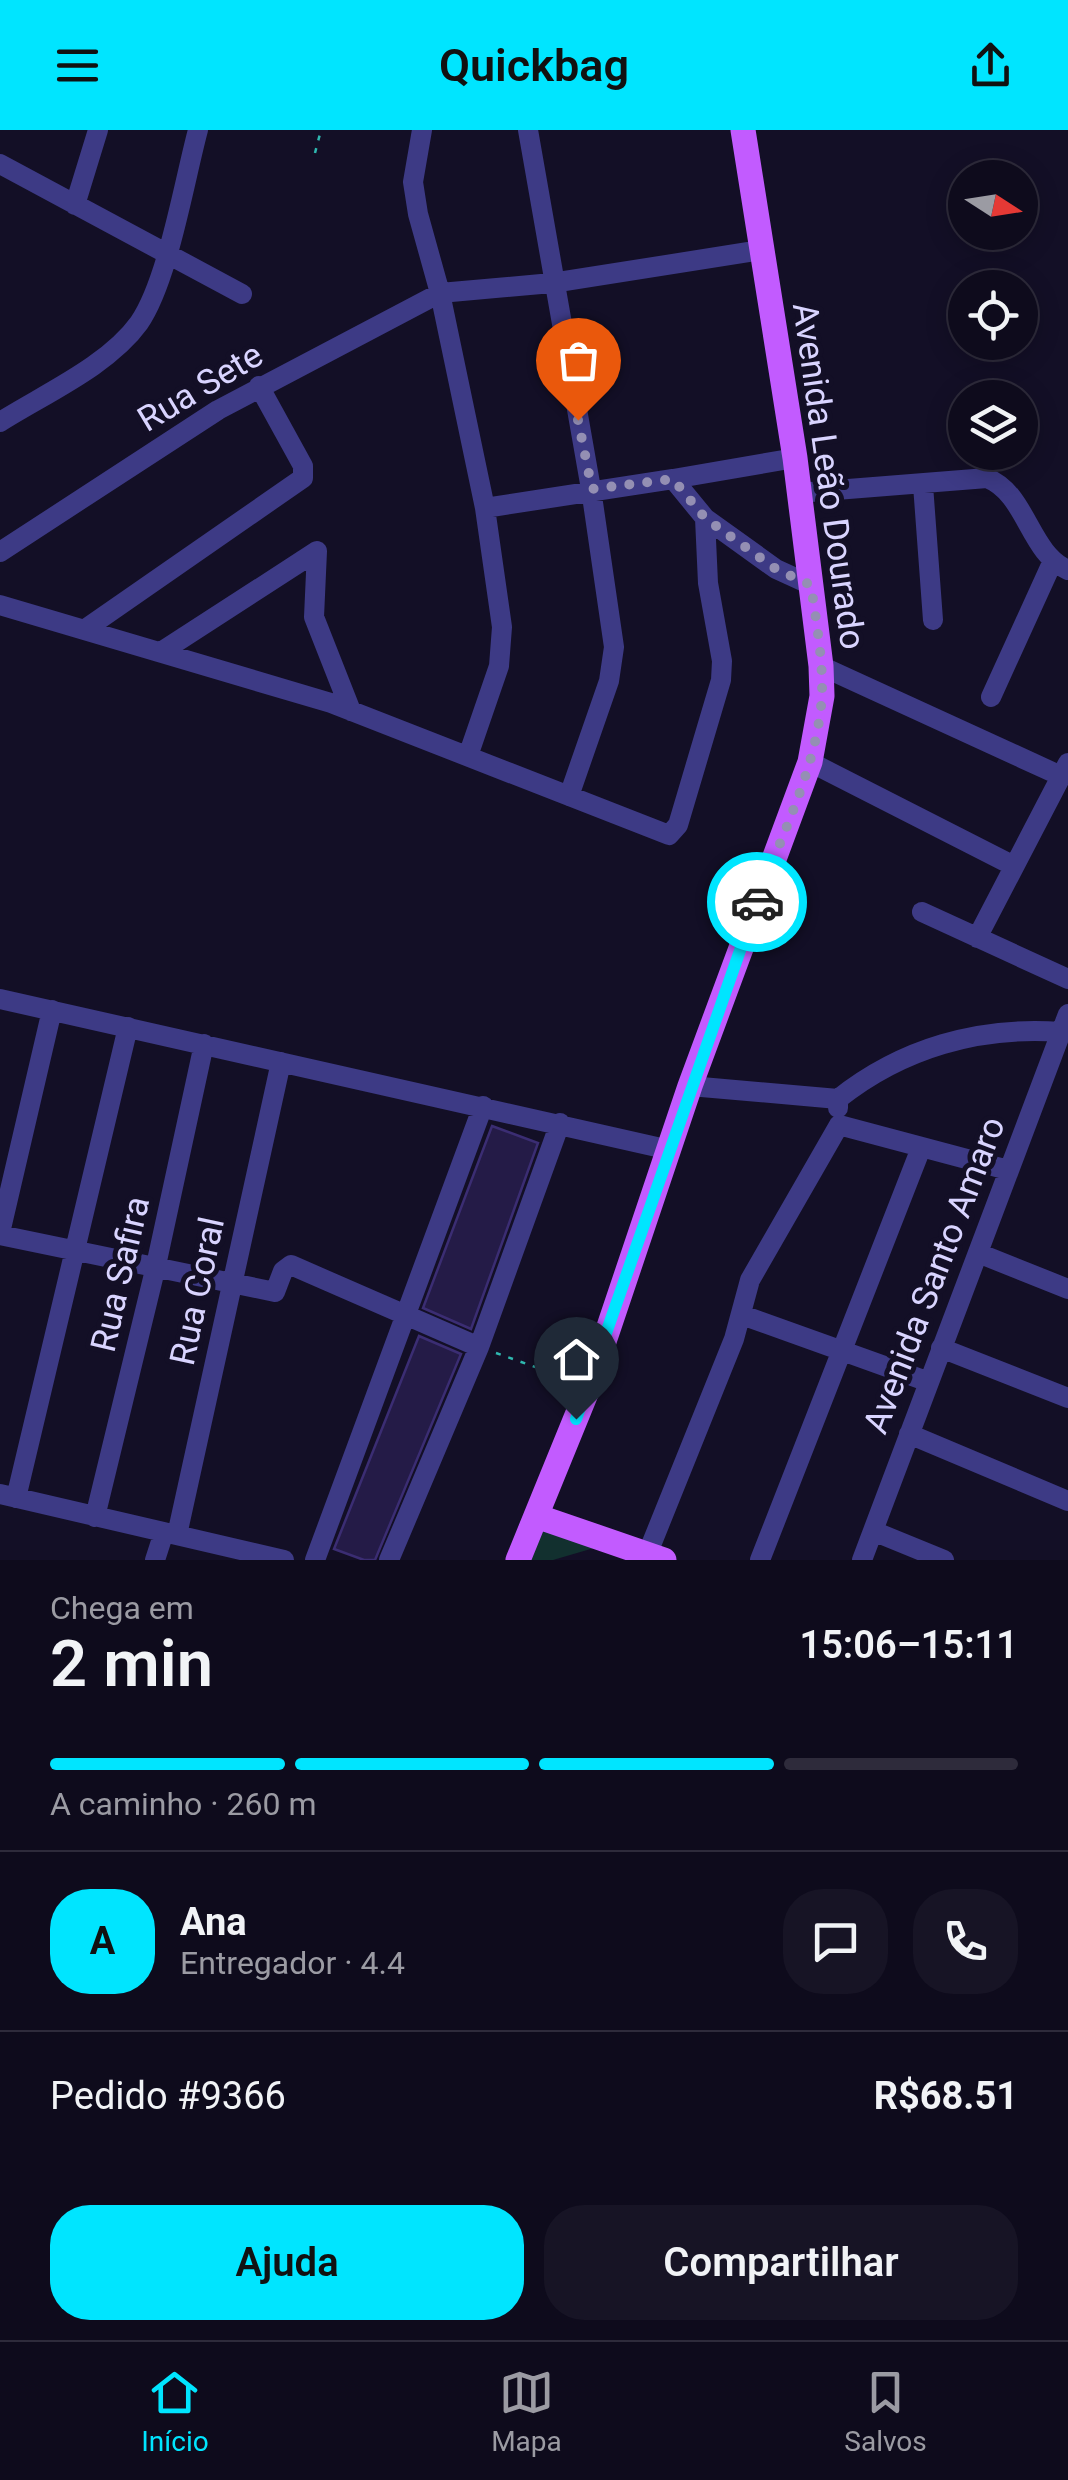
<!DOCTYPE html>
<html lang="pt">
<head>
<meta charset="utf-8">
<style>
  body { margin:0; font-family:Roboto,sans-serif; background:#171425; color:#f1f3f6; height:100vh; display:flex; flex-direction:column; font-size:38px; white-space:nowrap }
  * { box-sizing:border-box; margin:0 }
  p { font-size:32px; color:#9b9ba3 }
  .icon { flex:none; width:55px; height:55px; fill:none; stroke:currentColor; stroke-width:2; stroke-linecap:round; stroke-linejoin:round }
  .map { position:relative; height:1430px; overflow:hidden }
  .details { display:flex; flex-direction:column; background:#0e0b1c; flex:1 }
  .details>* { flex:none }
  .needle { width:65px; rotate:102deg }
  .buttons { position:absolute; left:948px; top:30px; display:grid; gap:20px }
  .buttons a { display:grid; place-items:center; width:90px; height:90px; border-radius:50%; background:#0e0b1c; box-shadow:0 5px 25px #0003,0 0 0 2px #2e2b3b; font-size:50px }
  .pin { position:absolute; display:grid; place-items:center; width:85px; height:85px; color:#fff; margin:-102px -42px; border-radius:50% 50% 50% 0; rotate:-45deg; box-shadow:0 0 10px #0007 }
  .pin .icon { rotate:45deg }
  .courier { position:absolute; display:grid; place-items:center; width:100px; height:100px; margin:-50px; border:8px solid #00e5ff; border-radius:50%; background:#fff; color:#222; box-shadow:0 2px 12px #0007 }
  .headline em { font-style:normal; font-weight:600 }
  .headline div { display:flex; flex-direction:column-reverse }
  .headline { display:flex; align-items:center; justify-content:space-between; height:170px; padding:0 50px }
  h1 { font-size:65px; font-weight:600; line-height:75px }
  .bar { display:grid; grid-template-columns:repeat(4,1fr); gap:15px 10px; align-content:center; height:120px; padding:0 50px }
  .bar i { height:12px; border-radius:8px; background:#2e2b3b }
  .bar .active { background:#00e5ff }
  .bar p { grid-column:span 4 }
  .line { display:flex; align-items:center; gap:25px; padding:0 50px; border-top:2px solid #2e2b3b }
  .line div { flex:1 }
  .round { display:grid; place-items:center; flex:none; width:105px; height:105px; border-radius:40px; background:#171425 }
  .action { display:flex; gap:20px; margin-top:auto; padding:20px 50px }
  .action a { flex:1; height:115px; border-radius:40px; background:#00e5ff; color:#111; font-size:40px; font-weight:600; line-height:115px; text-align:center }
  .action a+a { background:#171425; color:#f1f3f6 }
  header { display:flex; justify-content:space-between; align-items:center; height:130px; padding:0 50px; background:#00e5ff; color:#111; font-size:45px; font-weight:600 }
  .menu { display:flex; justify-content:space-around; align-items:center; height:140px; border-top:2px solid #2e2b3b; background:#0e0b1c; font-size:28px; color:#9b9ba3 }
  .menu a { display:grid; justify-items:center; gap:5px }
  .menu .active { color:#00e5ff }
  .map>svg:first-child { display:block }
  .green { fill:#12302f }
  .building { fill:#241b47; stroke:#3b2d73; stroke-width:2.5 }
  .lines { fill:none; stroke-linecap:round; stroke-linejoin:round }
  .path { stroke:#2fb8b0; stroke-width:2.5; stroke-dasharray:5 8; stroke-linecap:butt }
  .minor { stroke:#3d3a85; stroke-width:20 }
  .major { stroke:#c25bff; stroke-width:25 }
  .done { stroke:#948fb3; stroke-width:10; stroke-dasharray:0 18 }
  .route { stroke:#00e5ff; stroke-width:12 }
  .labels { text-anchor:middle; stroke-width:10; stroke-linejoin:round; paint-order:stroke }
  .street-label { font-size:35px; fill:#d9d4ff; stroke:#130f26 }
</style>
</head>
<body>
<header><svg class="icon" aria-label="menu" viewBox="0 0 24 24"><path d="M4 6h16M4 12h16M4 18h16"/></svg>Quickbag<svg class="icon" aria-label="share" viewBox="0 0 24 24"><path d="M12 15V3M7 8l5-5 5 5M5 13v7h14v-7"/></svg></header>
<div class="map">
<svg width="1068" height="1430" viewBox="0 0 1068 1430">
  <rect width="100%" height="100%" fill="#130f26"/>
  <path class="green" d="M544,1398L594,1418L553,1430H527Z"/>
  <path class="building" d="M492,996L538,1013L471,1199L423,1178Z
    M419,1206L461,1224L375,1430H364L334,1419Z"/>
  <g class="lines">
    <path class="path" d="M315,23L321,0
      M496,1223L569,1249"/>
    <path class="minor" d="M422,0L413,52L418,84L440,163L485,378L502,497L499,536L468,626
      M528,0L591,359L614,517L609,551L569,666
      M0,34L242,164
      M75,75L98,0
      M0,292C44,264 108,236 139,193C168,151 184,52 198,0
      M673,349L795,328
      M923,355L933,490
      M798,363L987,348C1027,364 1029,423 1068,440
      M705,388L776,439L811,455
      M0,422L218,280L440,163L552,153L761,120
      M0,475L331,573L669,705L678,695L721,550L722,531L708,453L705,388L673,349L485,378
      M84,500L303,348V336L259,256
      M161,522L317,421L314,487L351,581
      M821,536L1061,646
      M991,567L1052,433
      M810,632L1014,736
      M922,782L1068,849
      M977,808L1068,633
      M0,869L670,1020
      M690,956L838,969V978
      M838,969C902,918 979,896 1061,902
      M839,995L1008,1040
      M0,1103L52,880
      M0,1105L275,1162L283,1141L291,1135L479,1217
      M978,1123L1068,1159
      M742,1185L929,1252
      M941,1218L1068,1268
      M909,1304L1068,1371
      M0,1364L284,1430
      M16,1368L128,897
      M95,1387L155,1140L204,914
      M873,1401L944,1430
      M177,1405L281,932
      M155,1430L164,1402
      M315,1430L483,976
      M389,1430L479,1217L560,993
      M645,1430L734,1209L750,1150L839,995
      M760,1430L921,1018
      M862,1430L1068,884"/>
    <path class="major" d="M539,1387L664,1430
      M518,1430L589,1256L690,956L810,632L822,566L821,536L795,328L743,0"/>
  </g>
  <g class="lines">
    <path class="done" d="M578,290L592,359L673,349L705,388L776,439L811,455C816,491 823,528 822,564C818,637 781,705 757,772"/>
    <path class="route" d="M576,1289L757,772"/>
  </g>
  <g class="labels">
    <g class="street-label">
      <text transform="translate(200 257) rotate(-31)" y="12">Rua Sete</text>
      <text transform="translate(829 346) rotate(82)" y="12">Avenida Leão Dourado</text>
      <text transform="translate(120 1144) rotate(-77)" y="12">Rua Safira</text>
      <text transform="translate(934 1145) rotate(-69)" y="12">Avenida Santo Amaro</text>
      <text transform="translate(197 1161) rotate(-78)" y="12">Rua Coral</text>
    </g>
  </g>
</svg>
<div class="buttons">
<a><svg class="needle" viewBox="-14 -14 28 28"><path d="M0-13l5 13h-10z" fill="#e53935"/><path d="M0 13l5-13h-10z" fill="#9b9ba3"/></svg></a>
<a><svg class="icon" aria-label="locate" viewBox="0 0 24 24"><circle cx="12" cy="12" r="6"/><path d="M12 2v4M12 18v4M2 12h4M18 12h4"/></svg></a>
<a><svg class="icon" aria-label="layers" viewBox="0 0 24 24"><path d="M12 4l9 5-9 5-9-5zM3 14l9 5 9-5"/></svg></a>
</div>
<div class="pin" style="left:578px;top:290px;background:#ea580c"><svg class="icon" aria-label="bag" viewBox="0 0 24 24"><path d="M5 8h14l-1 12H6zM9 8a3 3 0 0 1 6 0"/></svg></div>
<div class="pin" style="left:576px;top:1289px;background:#1f2937"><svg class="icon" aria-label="home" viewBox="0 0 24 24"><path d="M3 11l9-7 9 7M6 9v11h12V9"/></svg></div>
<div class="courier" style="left:757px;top:772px"><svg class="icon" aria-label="car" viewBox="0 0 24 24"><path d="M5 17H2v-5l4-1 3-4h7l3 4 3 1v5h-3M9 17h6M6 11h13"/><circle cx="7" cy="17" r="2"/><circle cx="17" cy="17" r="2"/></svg></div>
</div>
<section class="details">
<div class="headline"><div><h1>2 min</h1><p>Chega em</p></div><em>15:06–15:11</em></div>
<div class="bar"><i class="active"></i><i class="active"></i><i class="active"></i><i></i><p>A caminho · 260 m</p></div>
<div class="line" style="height:180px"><b class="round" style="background:#00e5ff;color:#111">A</b><div><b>Ana</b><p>Entregador · 4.4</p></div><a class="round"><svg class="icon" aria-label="chat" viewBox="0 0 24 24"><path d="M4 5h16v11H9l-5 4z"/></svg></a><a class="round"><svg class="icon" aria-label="phone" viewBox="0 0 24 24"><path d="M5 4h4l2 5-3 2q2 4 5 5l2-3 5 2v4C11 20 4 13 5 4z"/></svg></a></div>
<div class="line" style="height:130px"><div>Pedido #9366</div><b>R$68.51</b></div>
<div class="action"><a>Ajuda</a><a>Compartilhar</a></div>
</section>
<nav class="menu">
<a class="active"><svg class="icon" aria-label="home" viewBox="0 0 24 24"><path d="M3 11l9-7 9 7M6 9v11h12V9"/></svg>Início</a>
<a><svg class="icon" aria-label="map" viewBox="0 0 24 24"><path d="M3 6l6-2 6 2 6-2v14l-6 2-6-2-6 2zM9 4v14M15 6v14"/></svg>Mapa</a>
<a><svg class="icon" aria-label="saved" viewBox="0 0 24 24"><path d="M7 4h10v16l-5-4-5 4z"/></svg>Salvos</a>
</nav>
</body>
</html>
